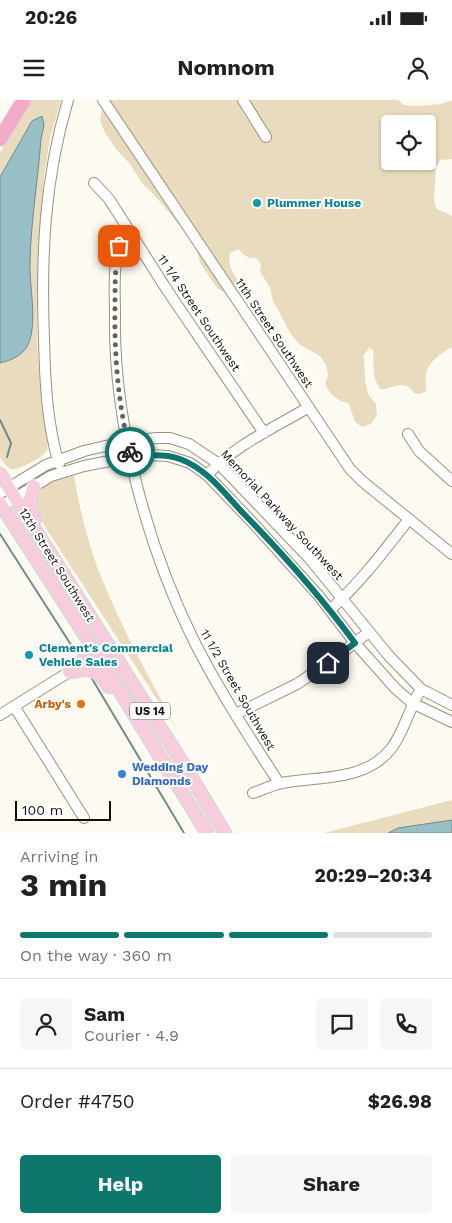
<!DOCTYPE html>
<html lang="en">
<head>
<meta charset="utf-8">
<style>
  body { margin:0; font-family:"Work Sans",sans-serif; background:#f6f6f6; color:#202124; height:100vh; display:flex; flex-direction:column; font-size:19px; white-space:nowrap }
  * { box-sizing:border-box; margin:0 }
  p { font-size:16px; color:#757577 }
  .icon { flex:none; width:28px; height:28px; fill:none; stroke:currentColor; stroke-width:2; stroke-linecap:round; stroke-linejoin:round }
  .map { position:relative; height:733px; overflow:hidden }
  .panel { display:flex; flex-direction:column; background:#fff; flex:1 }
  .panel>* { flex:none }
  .controls { position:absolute; left:381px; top:15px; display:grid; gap:10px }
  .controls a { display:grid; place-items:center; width:55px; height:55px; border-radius:5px; background:#fff; box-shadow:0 1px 4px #0004; font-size:25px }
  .scale { position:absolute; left:15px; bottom:12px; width:96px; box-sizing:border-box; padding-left:5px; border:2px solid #131009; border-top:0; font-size:14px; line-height:18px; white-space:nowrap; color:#131009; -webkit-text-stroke:4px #fff; paint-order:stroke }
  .pin { position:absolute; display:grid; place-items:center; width:42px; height:42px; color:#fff; margin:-21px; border-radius:10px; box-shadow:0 2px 8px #0006 }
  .courier { position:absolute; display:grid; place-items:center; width:50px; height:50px; margin:-25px; border:4px solid #0f766e; border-radius:50%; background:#fff; color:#222; box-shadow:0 1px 6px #0007 }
  .head em { font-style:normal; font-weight:700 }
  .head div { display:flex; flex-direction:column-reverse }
  .head { display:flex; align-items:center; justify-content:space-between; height:85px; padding:0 20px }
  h1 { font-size:32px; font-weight:700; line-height:38px }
  .bar { display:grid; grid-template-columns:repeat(4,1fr); gap:8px 5px; align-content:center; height:60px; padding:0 20px }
  .bar i { height:6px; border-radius:4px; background:#e0e0e0 }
  .bar .selected { background:#0f766e }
  .bar p { grid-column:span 4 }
  .line { display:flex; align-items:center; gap:12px; padding:0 20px; border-top:1px solid #e0e0e0 }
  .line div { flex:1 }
  .round { display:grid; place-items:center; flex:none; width:52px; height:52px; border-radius:5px; background:#f6f6f6 }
  .primary-button { display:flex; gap:10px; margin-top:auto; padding:10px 20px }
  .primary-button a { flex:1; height:58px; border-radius:5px; background:#0f766e; color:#fff; font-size:20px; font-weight:700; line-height:58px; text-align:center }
  .primary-button a+a { background:#f6f6f6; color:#202124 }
  .status { display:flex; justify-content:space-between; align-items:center; height:35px; padding:0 25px; background:#fff; direction:ltr }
  .status svg { height:14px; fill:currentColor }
  header { display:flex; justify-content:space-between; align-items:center; height:65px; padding:0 20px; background:#fff; font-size:22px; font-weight:700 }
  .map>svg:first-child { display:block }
  .green { fill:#e9dcbe; fill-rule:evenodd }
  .water { fill:#98bfc5; stroke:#708a8d }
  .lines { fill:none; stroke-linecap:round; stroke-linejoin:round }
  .stream { stroke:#708a8d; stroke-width:2 }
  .minor-casing { stroke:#9b927e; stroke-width:12 }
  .major-casing { stroke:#d9d9d8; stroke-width:15 }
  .highway-casing { stroke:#d9d9d8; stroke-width:16 }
  .minor { stroke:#fff; stroke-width:10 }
  .major { stroke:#f7cdde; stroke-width:12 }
  .highway { stroke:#f2abc8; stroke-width:14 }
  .done { stroke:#65625a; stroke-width:5; stroke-dasharray:0 9 }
  .route { stroke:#0f766e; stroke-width:6 }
  .culture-dot { fill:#0f9aa8; stroke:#fff; stroke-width:2 }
  .food-dot { fill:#e8710a; stroke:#fff; stroke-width:2 }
  .shop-dot { fill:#3f7fe0; stroke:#fff; stroke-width:2 }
  .labels { text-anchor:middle; stroke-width:4; stroke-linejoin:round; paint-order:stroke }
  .shield { fill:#fff; stroke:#5a5853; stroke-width:1 }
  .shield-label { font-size:11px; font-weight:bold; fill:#131009 }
  .culture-label { font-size:12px; font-weight:bold; fill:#0d838f; stroke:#fff; text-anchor:start }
  .street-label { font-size:12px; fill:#131009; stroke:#fff }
  .food-label { font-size:12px; font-weight:bold; fill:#c56008; stroke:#fff; text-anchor:end }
  .shop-label { font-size:12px; font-weight:bold; fill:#366cbe; stroke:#fff; text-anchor:start }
</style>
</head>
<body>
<div class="status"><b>20:26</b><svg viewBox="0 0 49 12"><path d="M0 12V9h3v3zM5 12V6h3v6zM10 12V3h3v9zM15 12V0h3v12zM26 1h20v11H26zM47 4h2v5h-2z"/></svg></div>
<header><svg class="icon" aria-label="menu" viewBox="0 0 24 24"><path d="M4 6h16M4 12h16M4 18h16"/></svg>Nomnom<svg class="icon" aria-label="person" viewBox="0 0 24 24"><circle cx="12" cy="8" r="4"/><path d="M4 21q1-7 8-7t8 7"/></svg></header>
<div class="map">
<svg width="452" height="733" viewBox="0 0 452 733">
  <rect width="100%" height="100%" fill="#fdfaf1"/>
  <path class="green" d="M32,0H61L50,38L44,77L38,152L37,236L39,271L48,342C47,345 48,348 47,350C44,357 18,371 11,369C6,367 3,362 0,357V52Z
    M107,0H398L404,5L418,6L442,4L452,0V59L440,60L435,68C438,82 430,97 437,109L452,116V247C441,253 429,261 426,274C425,279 426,285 426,291L420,294L414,293C403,277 394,290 380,289C370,272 375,268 373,250L369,248L364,255L365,280L368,294L376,304L377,315L371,324L362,327L355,322L349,304C337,300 329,295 325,283L328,276L326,265L320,256L299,244L291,234L273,201L270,188L260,171L261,164L256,158C247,159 244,155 238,149L230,153C227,167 234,174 242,186L241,193L233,197L218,189L200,163L196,145L156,97L142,83L130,64L116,49L105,33L100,20L102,9ZM390,24H428V61H390Z
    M74,375C79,407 89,448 102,479C123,531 151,580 177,630L38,416L36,399L37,391L52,381Z
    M452,700V733H324Z"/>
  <path class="water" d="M42,16L44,25L41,39C38,80 31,120 30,161C29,186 38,222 28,245C22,256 12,260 0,263V77L32,21Z
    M452,720V733H388L398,728Z"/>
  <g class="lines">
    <path class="stream" d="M0,320L11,343L7,357
      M0,434L75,551
      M91,577L184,733"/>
    <g class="minor-casing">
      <path id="minor" d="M103,0L350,369L362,381L452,454
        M243,0L266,37
        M94,83L109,99L167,190L264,333
        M128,130C111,154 115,186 115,214C113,322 147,447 195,543C220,592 250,638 279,683
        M408,334L419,351L452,381
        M59,364C47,324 45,281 44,240C41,157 44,80 68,0
        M207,375C235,345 274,328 309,307
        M0,393L46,365L84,351L127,341L157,338H170L189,344L219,364L309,458L389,556L421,589L452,605
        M0,407L51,376L84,366L125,358L149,355L168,356L190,363L207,375L253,423L319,496L355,543L395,588L412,603L452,622
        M330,510C360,483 384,451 409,419
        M14,606L84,718
        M236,614L297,584L328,563L369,532
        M0,615L69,572
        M253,693C262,690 272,685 282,683C318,676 363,682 390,650C404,633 409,608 421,589"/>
    </g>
    <g class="major-casing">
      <path id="major" d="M0,374L187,670L225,733
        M34,386C29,398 28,407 35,419
        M0,403L97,554L207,733
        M69,572C74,572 77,571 82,570C95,567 103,578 109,587
        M69,572C79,563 90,552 103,554"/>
    </g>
    <g class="highway-casing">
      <path id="highway" d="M0,39L24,0"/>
    </g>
    <use href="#minor" class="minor"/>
    <use href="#major" class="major"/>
    <use href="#highway" class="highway"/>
  </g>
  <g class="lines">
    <path class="done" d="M119,146C115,165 115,184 115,204C114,253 118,304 130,352"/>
    <path class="route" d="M130,352L131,357C148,356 164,353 180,359C207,369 224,393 243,413C283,454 321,497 355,543L328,563"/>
  </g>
  <g class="culture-dot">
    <circle cx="257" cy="103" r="5"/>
    <circle cx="29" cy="555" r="5"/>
  </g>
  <circle class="food-dot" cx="81" cy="604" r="5"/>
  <circle class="shop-dot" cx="122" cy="674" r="5"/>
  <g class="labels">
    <rect class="shield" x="130" y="602.5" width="40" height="17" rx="4"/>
    <g class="shield-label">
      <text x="150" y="615">US 14</text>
    </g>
    <g class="culture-label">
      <text x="267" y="107">Plummer House</text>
      <text x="39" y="552">Clement's Commercial<tspan x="39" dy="14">Vehicle Sales</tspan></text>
    </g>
    <g class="street-label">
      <text transform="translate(199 213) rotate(56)" y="4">11 1/4 Street Southwest</text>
      <text transform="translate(274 233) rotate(56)" y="4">11th Street Southwest</text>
      <text transform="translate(282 415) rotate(47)" y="4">Memorial Parkway Southwest</text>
      <text transform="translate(57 465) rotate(58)" y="4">12th Street Southwest</text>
      <text transform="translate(238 590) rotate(60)" y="4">11 1/2 Street Southwest</text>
    </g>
    <g class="food-label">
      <text x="71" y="608">Arby's</text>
    </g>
    <g class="shop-label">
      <text x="132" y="671">Wedding Day<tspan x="132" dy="14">Diamonds</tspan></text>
    </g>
  </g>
</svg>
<div class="controls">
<a><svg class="icon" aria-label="locate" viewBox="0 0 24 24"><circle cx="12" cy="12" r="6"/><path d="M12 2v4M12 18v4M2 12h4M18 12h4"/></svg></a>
</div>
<div class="scale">100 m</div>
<div class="pin" style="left:119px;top:146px;background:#ea580c"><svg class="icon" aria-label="bag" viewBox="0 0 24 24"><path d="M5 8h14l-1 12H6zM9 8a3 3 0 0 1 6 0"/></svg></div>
<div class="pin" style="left:328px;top:563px;background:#1f2937"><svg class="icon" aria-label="home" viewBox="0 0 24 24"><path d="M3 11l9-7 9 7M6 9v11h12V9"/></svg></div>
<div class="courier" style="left:130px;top:352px"><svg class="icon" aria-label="bike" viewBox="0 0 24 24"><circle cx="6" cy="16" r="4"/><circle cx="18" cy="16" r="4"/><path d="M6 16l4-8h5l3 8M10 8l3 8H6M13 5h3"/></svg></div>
</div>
<section class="panel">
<div class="head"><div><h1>3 min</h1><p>Arriving in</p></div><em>20:29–20:34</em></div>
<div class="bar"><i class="selected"></i><i class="selected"></i><i class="selected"></i><i></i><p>On the way · 360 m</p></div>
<div class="line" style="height:90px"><a class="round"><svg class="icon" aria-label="person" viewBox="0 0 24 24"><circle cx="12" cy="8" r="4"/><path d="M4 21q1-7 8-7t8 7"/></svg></a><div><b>Sam</b><p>Courier · 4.9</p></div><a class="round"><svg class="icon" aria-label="chat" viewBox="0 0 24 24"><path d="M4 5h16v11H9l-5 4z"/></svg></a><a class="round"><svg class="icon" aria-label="phone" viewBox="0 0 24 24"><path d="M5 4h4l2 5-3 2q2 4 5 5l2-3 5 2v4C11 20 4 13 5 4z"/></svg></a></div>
<div class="line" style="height:65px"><div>Order #4750</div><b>$26.98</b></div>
<div class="primary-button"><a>Help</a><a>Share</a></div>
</section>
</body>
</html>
